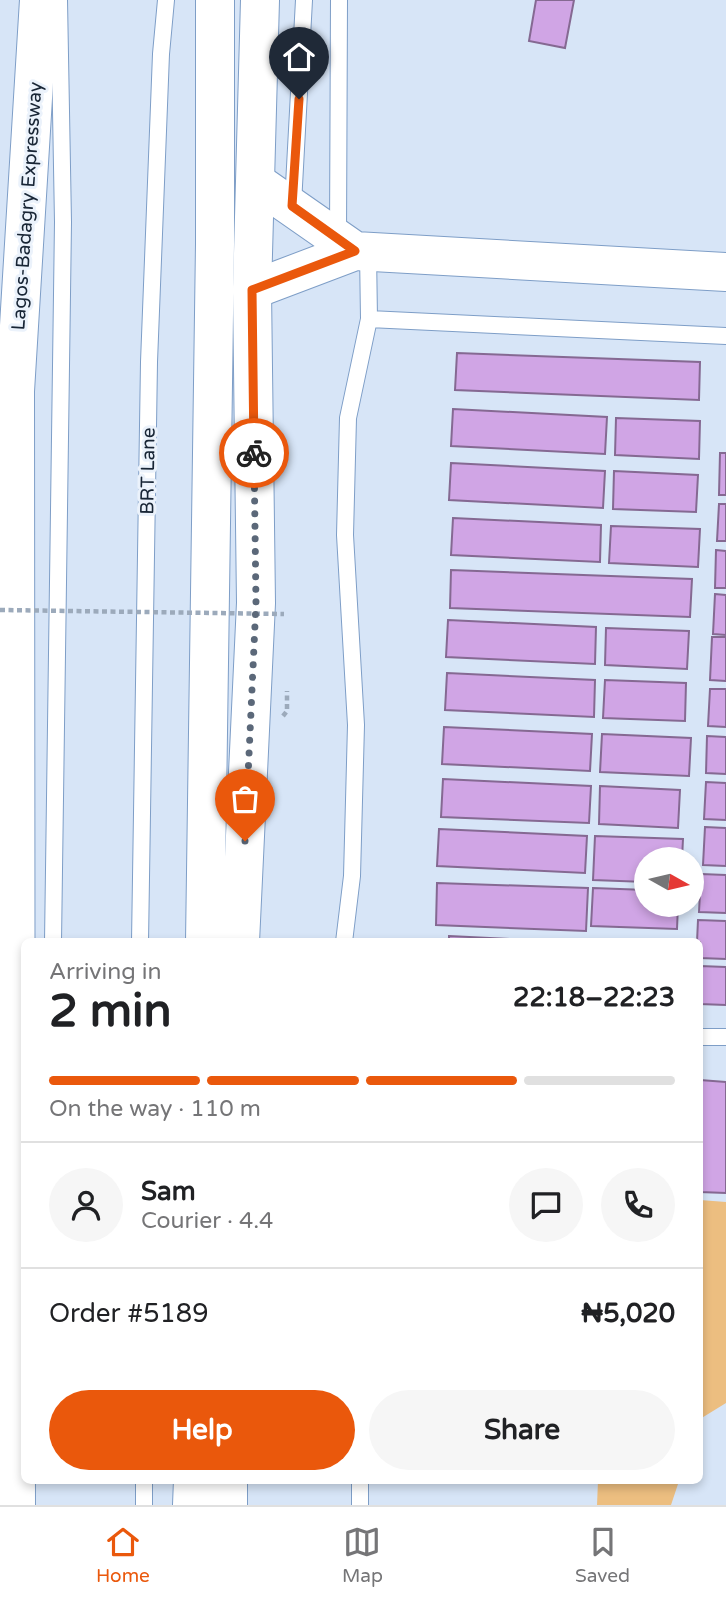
<!DOCTYPE html>
<html lang="en">
<head>
<meta charset="utf-8">
<style>
  body { margin:0; font-family:"Varela Round",sans-serif; background:#f6f6f6; color:#202124; height:100vh; display:flex; flex-direction:column; font-size:26px; white-space:nowrap }
  * { box-sizing:border-box; margin:0 }
  p { font-size:23px; color:#757577 }
  .icon { flex:none; width:38px; height:38px; fill:none; stroke:currentColor; stroke-width:2; stroke-linecap:round; stroke-linejoin:round }
  .map { position:relative; flex:1; overflow:hidden }
  .drawer { position:absolute; left:21px; top:938px; width:682px; height:546px; display:flex; flex-direction:column; background:#fff; border-radius:10px; box-shadow:0 4px 10px #0003 }
  .drawer>* { flex:none }
  .needle { width:46px; rotate:98deg }
  .fabs { position:absolute; left:634px; top:847px; display:grid; gap:14px }
  .fabs a { display:grid; place-items:center; width:70px; height:70px; border-radius:50%; background:#fff; box-shadow:0 4px 10px #0003; font-size:35px }
  .pin { position:absolute; display:grid; place-items:center; width:60px; height:60px; color:#fff; margin:-72px -30px; border-radius:50% 50% 50% 0; rotate:-45deg; box-shadow:0 0 7px #0007 }
  .pin .icon { rotate:45deg }
  .courier { position:absolute; display:grid; place-items:center; width:70px; height:70px; margin:-35px; border:5px solid #ea580c; border-radius:50%; background:#fff; color:#222; box-shadow:0 2px 9px #0007 }
  .summary em { font-style:normal; font-weight:800 }
  .summary div { display:flex; flex-direction:column-reverse }
  .summary { display:flex; align-items:center; justify-content:space-between; height:119px; padding:0 28px }
  h1 { font-size:46px; font-weight:800; line-height:52px }
  .bar { display:grid; grid-template-columns:repeat(4,1fr); gap:10px 7px; align-content:center; height:84px; padding:0 28px }
  .bar i { height:9px; border-radius:5px; background:#e0e0e0 }
  .bar .on { background:#ea580c }
  .bar p { grid-column:span 4 }
  .line { display:flex; align-items:center; gap:18px; padding:0 28px; border-top:2px solid #e0e0e0 }
  .line div { flex:1 }
  .round { display:grid; place-items:center; flex:none; width:74px; height:74px; border-radius:37px; background:#f6f6f6 }
  .action { display:flex; gap:14px; margin-top:auto; padding:14px 28px }
  .action a { flex:1; height:80px; border-radius:42px; background:#ea580c; color:#fff; font-size:28px; font-weight:800; line-height:80px; text-align:center }
  .action a+a { background:#f6f6f6; color:#202124 }
  .tabs { display:flex; justify-content:space-around; align-items:center; height:98px; border-top:2px solid #e0e0e0; background:#fff; font-size:19px; color:#757577 }
  .tabs a { display:grid; justify-items:center; gap:4px }
  .tabs .on { color:#ea580c }
  .map>svg:first-child { display:block }
  .green { fill:#ecbe80 }
  .building { fill:#d0a5e5; stroke:#856992; stroke-width:2 }
  .lines { fill:none; stroke-linecap:round; stroke-linejoin:round }
  .lane-casing { stroke:#7e9ec7; stroke-width:18 }
  .secondary-casing { stroke:#7e9ec7; stroke-width:40 }
  .primary-casing { stroke:#7e9ec7; stroke-width:40 }
  .highway-casing { stroke:#7e9ec7; stroke-width:40 }
  .path { stroke:#9caabb; stroke-width:4.5; stroke-dasharray:5 3.5; stroke-linecap:butt }
  .lane { stroke:#fff; stroke-width:16 }
  .secondary { stroke:#fff; stroke-width:38 }
  .primary { stroke:#fff; stroke-width:38 }
  .highway { stroke:#fff; stroke-width:38 }
  .path-bridge { stroke:#9caabb; stroke-width:4.5; stroke-dasharray:5 3.5; stroke-linecap:butt }
  .done { stroke:#5b6879; stroke-width:7; stroke-dasharray:0 12.6 }
  .route { stroke:#ea580c; stroke-width:9 }
  .labels { text-anchor:middle; stroke-width:6; stroke-linejoin:round; paint-order:stroke }
  .street-label { font-size:19px; fill:#182535; stroke:#ebf2fb }
</style>
</head>
<body>
<div class="map">
<svg width="726" height="1505" viewBox="0 0 726 1505">
  <rect width="100%" height="100%" fill="#d7e5f7"/>
  <path class="green" d="M700,1200L726,1202V1403L700,1419Z
    M598,1481V1480L679,1481L671,1505H597Z"/>
  <path class="building" d="M536,0H574L565,48L529,41Z
    M457,353L700,362L699,400L455,390Z
    M453,409L607,417L605,454L451,446Z
    M616,418L700,421L699,459L615,455Z
    M720,453H726V495H719Z
    M451,463L605,471L603,508L449,500Z
    M614,471L698,475L696,512L613,509Z
    M719,504H726V541H717Z
    M453,518L601,525L600,562L451,555Z
    M611,526L700,529L698,567L609,563Z
    M716,550L726,551V588H715Z
    M451,570L692,579L690,617L450,608Z
    M715,594L726,595V635L713,634Z
    M448,620L596,627L595,664L446,657Z
    M606,628L689,631L687,669L605,665Z
    M712,637H726V681L710,680Z
    M447,673L595,680L594,717L445,710Z
    M605,680L686,683L685,721L603,718Z
    M710,689H726V727L708,726Z
    M444,727L592,734L590,771L442,764Z
    M602,734L691,738L689,776L600,772Z
    M707,736L726,737V774L706,773Z
    M443,779L591,786L589,823L441,817Z
    M706,782L726,783V820L704,819Z
    M600,786L680,790L678,828L599,824Z
    M705,827L726,828V866L703,865Z
    M439,829L587,836L585,873L437,866Z
    M595,836L683,839L682,859H646V882L593,880Z
    M701,874L726,875V913L699,912Z
    M437,883L588,888L586,931L436,925Z
    M593,888L646,890V905H678L677,929L591,926Z
    M698,920L726,921V959L700,958V942H697Z
    M449,936L568,942H449Z
    M700,966L726,967V1005L700,1004Z
    M700,1080L726,1082V1193L700,1192Z"/>
  <g class="lines">
    <g class="lane-casing">
      <path id="lane" d="M293,204L304,0
        M338,236L339,0
        M369,319L726,336
        M53,942L63,222L59,0
        M140,942L149,362L161,54L166,0
        M344,942L352,876L356,725L345,535L348,418L369,319L368,252
        M700,1037H726
        M144,1480V1505
        M360,1480V1505"/>
    </g>
    <g class="secondary-casing">
      <path id="secondary" d="M256,182L355,251
        M252,290L355,251L726,272"/>
    </g>
    <g class="primary-casing">
      <path id="primary" d="M240,942L256,603L252,290L260,0
        M228,1505V1480"/>
    </g>
    <g class="highway-casing">
      <path id="highway" d="M205,942L215,244V0
        M16,1505L15,391L39,0
        M192,1505L193,1480"/>
    </g>
    <path class="path" d="M283,716L287,711V691"/>
    <use href="#lane" class="lane"/>
    <use href="#secondary" class="secondary"/>
    <use href="#primary" class="primary"/>
    <use href="#highway" class="highway"/>
    <path class="path-bridge" d="M0,610L284,614"/>
  </g>
  <g class="lines">
    <path class="done" d="M245,841L256,603L254,453"/>
    <path class="route" d="M254,453L252,290L355,251L292,206L299,99"/>
  </g>
  <g class="labels">
    <g class="street-label">
      <text transform="translate(26 206) rotate(-86)" y="7">Lagos-Badagry Expressway</text>
      <text transform="translate(147 471) rotate(-89)" y="7">BRT Lane</text>
    </g>
  </g>
</svg>
<div class="fabs">
<a><svg class="needle" viewBox="-14 -14 28 28"><path d="M0-13l5 13h-10z" fill="#e53935"/><path d="M0 13l5-13h-10z" fill="#757577"/></svg></a>
</div>
<div class="pin" style="left:245px;top:841px;background:#ea580c"><svg class="icon" aria-label="bag" viewBox="0 0 24 24"><path d="M5 8h14l-1 12H6zM9 8a3 3 0 0 1 6 0"/></svg></div>
<div class="pin" style="left:299px;top:99px;background:#1f2937"><svg class="icon" aria-label="home" viewBox="0 0 24 24"><path d="M3 11l9-7 9 7M6 9v11h12V9"/></svg></div>
<div class="courier" style="left:254px;top:453px"><svg class="icon" aria-label="bike" viewBox="0 0 24 24"><circle cx="6" cy="16" r="4"/><circle cx="18" cy="16" r="4"/><path d="M6 16l4-8h5l3 8M10 8l3 8H6M13 5h3"/></svg></div>
<section class="drawer">
<div class="summary"><div><h1>2 min</h1><p>Arriving in</p></div><em>22:18–22:23</em></div>
<div class="bar"><i class="on"></i><i class="on"></i><i class="on"></i><i></i><p>On the way · 110 m</p></div>
<div class="line" style="height:126px"><a class="round"><svg class="icon" aria-label="person" viewBox="0 0 24 24"><circle cx="12" cy="8" r="4"/><path d="M4 21q1-7 8-7t8 7"/></svg></a><div><b>Sam</b><p>Courier · 4.4</p></div><a class="round"><svg class="icon" aria-label="chat" viewBox="0 0 24 24"><path d="M4 5h16v11H9l-5 4z"/></svg></a><a class="round"><svg class="icon" aria-label="phone" viewBox="0 0 24 24"><path d="M5 4h4l2 5-3 2q2 4 5 5l2-3 5 2v4C11 20 4 13 5 4z"/></svg></a></div>
<div class="line" style="height:91px"><div>Order #5189</div><b>₦5,020</b></div>
<div class="action"><a>Help</a><a>Share</a></div>
</section>
</div>
<nav class="tabs">
<a class="on"><svg class="icon" aria-label="home" viewBox="0 0 24 24"><path d="M3 11l9-7 9 7M6 9v11h12V9"/></svg>Home</a>
<a><svg class="icon" aria-label="map" viewBox="0 0 24 24"><path d="M3 6l6-2 6 2 6-2v14l-6 2-6-2-6 2zM9 4v14M15 6v14"/></svg>Map</a>
<a><svg class="icon" aria-label="saved" viewBox="0 0 24 24"><path d="M7 4h10v16l-5-4-5 4z"/></svg>Saved</a>
</nav>
</body>
</html>
